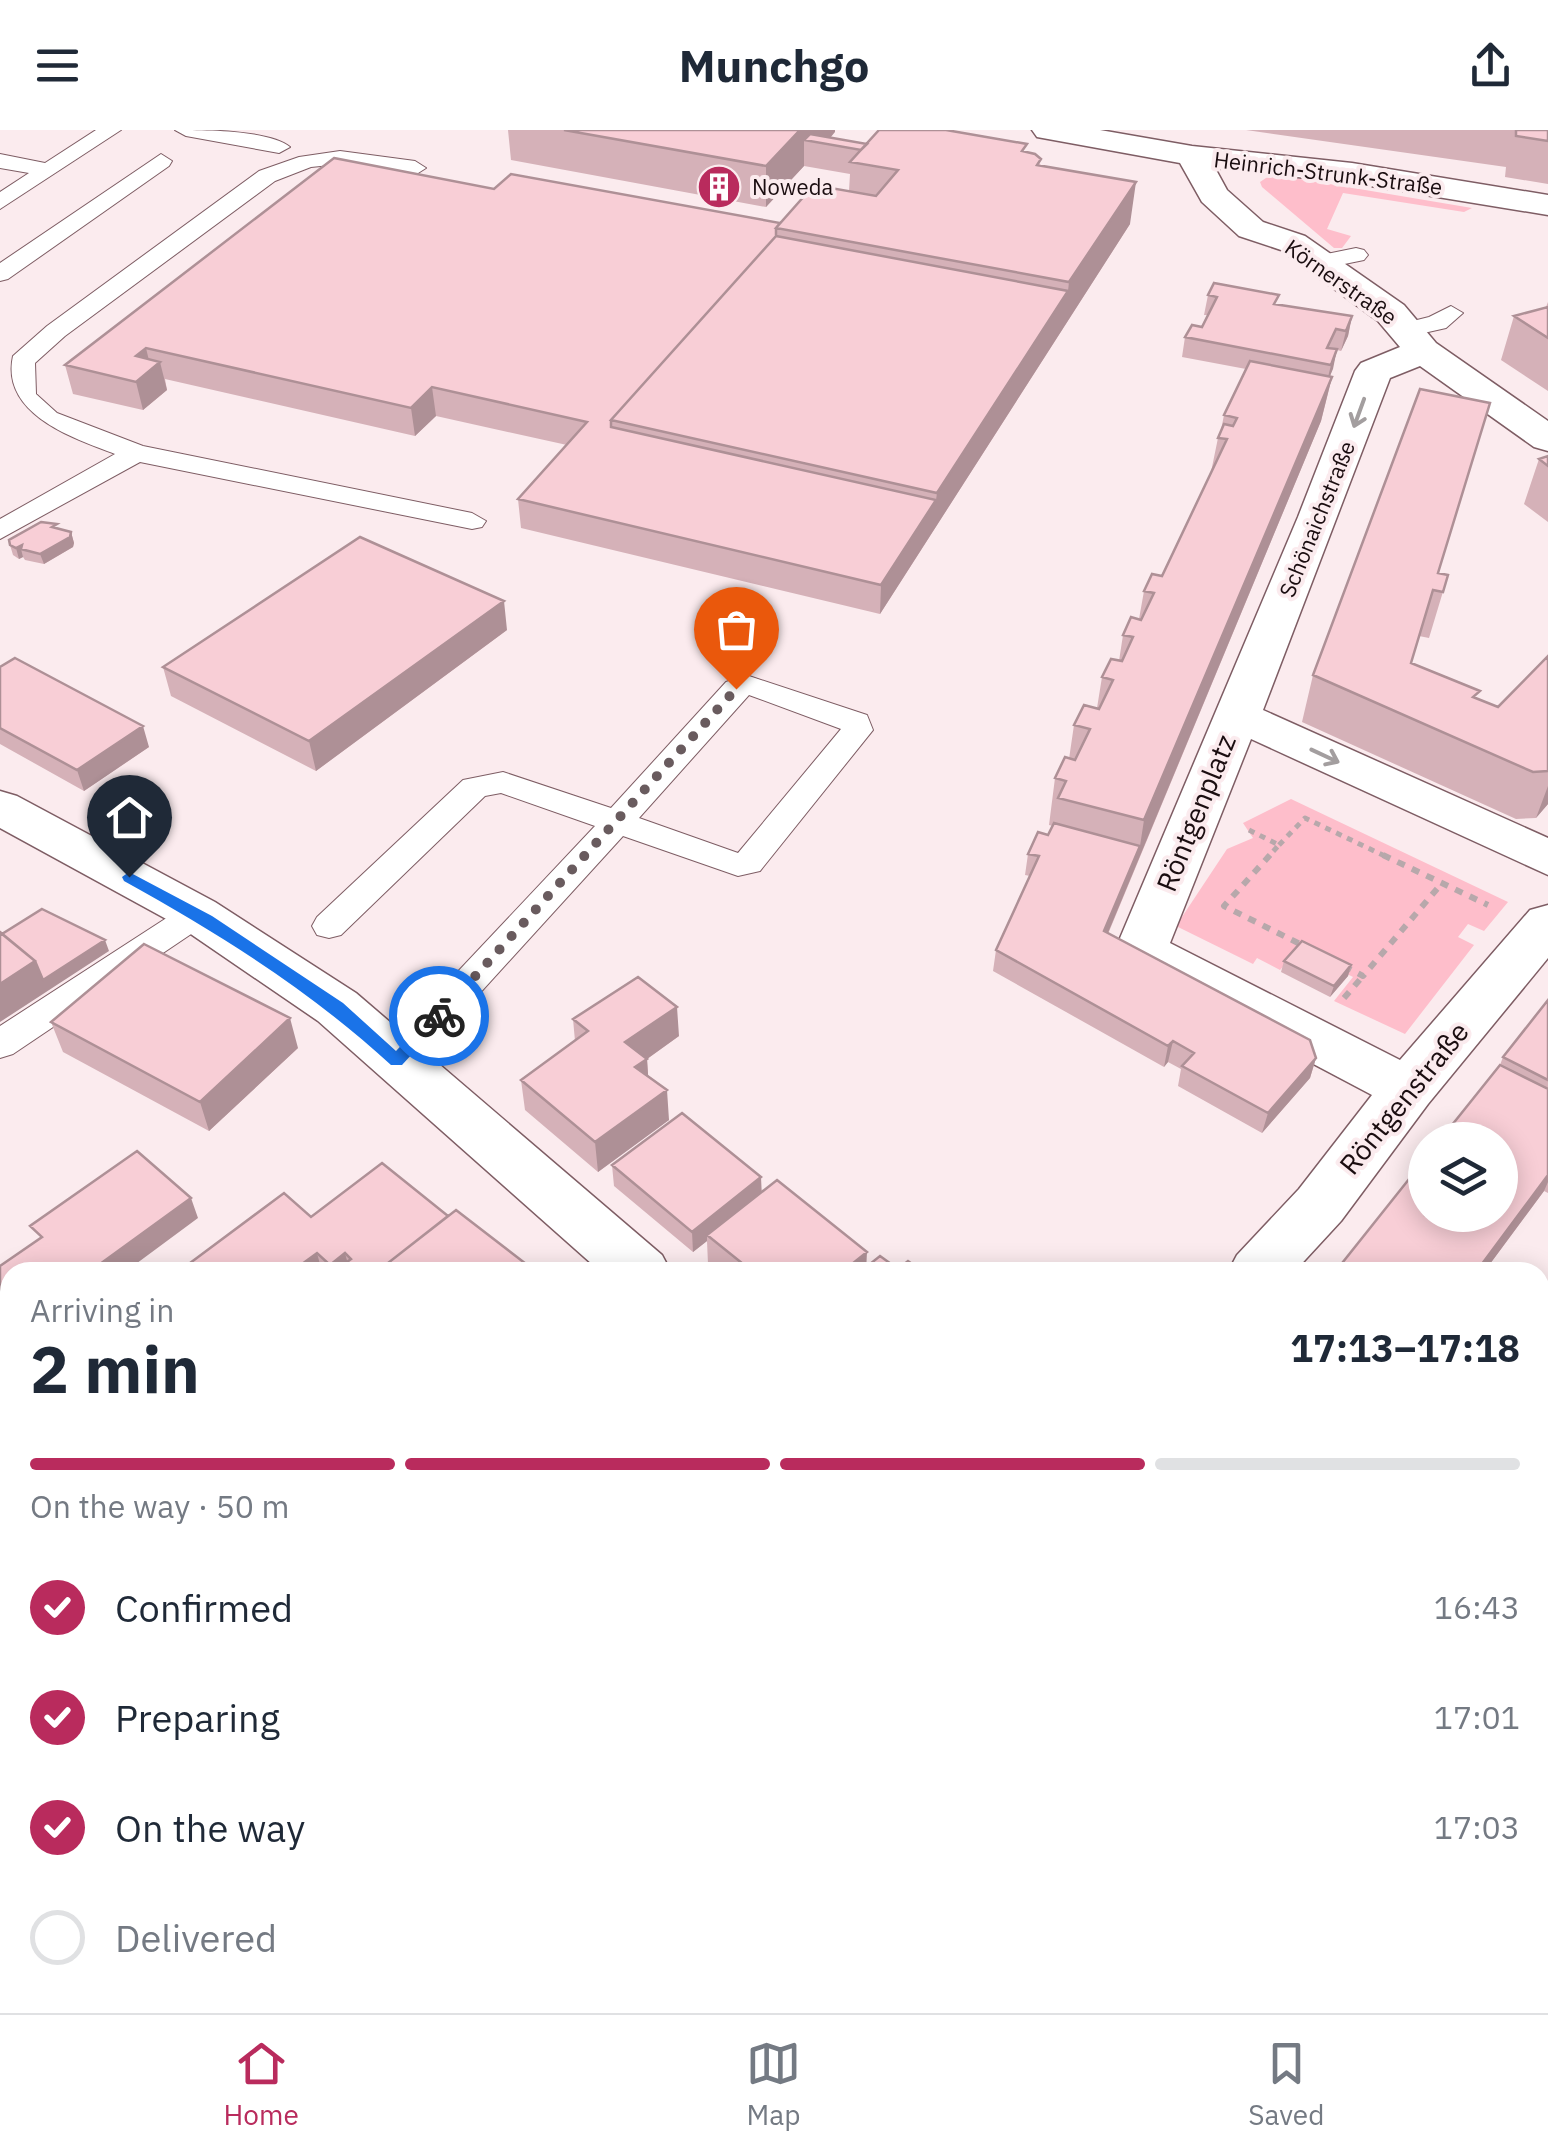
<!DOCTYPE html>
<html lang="en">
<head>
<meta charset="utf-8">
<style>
  body { margin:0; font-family:"IBM Plex Sans",sans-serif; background:#f2f2f3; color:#1f2937; height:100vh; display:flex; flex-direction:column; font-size:38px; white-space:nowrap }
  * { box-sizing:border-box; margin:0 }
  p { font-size:32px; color:#747a83 }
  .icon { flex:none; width:55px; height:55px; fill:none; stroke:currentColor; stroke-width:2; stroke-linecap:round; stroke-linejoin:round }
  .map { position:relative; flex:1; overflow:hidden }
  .details { position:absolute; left:0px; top:1132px; width:1550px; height:752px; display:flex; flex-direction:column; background:#fff; border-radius:30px 30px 0 0; box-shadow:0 5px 25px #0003 }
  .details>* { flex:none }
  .tools { position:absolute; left:1408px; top:992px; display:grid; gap:20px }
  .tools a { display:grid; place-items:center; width:110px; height:110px; border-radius:50%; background:#fff; box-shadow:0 5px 25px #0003; font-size:50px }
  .pin { position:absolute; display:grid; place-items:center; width:85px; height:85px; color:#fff; margin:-102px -42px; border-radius:50% 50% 50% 0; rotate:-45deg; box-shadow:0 0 10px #0007 }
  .pin .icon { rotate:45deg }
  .courier { position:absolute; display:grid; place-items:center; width:100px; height:100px; margin:-50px; border:8px solid #1a73e8; border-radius:50%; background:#fff; color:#222; box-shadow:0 2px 12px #0007 }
  .summary em { font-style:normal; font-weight:700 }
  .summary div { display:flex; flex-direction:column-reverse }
  .summary { display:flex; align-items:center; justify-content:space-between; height:170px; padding:0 30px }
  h1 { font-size:65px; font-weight:700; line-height:75px }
  .bar { display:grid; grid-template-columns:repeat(4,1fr); gap:15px 10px; align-content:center; height:120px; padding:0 30px }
  .bar i { height:12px; border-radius:8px; background:#e0e1e3 }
  .bar .on { background:#b92b5d }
  .bar p { grid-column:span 4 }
  ol { padding:0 30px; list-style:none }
  li { display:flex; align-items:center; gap:30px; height:110px }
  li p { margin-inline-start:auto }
  li .icon { padding:10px; border-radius:50%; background:#b92b5d; color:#fff; stroke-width:4 }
  li:last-child { color:#747a83 }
  li i { width:55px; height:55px; border:5px solid #e0e1e3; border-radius:50% }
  header { display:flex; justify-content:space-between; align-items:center; height:130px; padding:0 30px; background:#fff; font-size:45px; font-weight:700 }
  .tab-bar { display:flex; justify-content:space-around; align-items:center; height:140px; border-top:2px solid #e0e1e3; background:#fff; font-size:28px; color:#747a83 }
  .tab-bar a { display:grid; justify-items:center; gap:5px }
  .tab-bar .on { color:#b92b5d }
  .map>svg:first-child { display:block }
  .green { fill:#febecb }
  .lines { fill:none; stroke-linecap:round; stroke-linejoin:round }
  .service-casing { stroke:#7e5d64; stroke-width:2 }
  .minor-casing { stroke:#7e5d64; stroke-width:3 }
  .tertiary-casing { stroke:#7e5d64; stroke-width:3 }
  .path-far1 { stroke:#b7a8ab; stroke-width:5; stroke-dasharray:6 6; stroke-linecap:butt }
  .path { stroke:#b7a8ab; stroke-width:6; stroke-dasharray:8 8; stroke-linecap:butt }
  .service { fill:#fff; fill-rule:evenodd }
  .minor { fill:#fff; fill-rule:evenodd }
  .tertiary { fill:#fff; fill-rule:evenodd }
  .wall { fill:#d5b1b8 }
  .shaded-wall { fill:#ae9096 }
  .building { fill:#f8ced6; stroke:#ae9096; stroke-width:2.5 }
  .oneway { stroke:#a39e9f }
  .route { fill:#1a73e8 }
  .done { stroke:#695b5e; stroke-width:10; stroke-dasharray:0 18 }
  .labels { text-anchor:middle; stroke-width:8; stroke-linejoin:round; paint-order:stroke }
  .far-street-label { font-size:22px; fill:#1a0d10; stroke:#fbebee }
  .far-poi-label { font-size:22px; fill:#1a0d10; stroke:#fbebee; text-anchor:start }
  .street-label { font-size:28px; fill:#1a0d10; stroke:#fbebee }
</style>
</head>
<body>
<header><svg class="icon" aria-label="menu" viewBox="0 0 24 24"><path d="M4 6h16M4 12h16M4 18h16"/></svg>Munchgo<svg class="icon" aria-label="share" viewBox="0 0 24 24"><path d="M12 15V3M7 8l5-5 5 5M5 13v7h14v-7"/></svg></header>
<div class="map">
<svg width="1548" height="1883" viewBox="0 0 1548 1883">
  <rect width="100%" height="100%" fill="#fbebee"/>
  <path class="green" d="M1269,46L1288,47L1472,78L1464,82L1343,63L1327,99L1351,106L1342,118H1334L1262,57L1260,52Z
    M1291,669L1508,772L1484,801L1468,794L1458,807L1474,815L1405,904L1334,871L1353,847L1299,820L1280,840L1257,828L1253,834L1176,796L1227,719L1253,708L1243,693Z"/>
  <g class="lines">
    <g class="service-casing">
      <path id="service" d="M96,0H121L0,79V62L29,43L0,38V24L45,33Z
        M175,0C204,0 269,0 290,17L279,23L186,6Z
        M340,21L415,31L426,38L415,45L340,34L311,37L275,51L65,206L35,233L36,264L57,283L143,316L472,383L486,391L482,397L472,399L140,332L0,409V389L115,324C76,309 0,285 13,226L47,196L259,41L299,27Z
        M161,24L172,31L169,36L8,149L0,151V133Z
        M1356,118L1364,120L1368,125L1364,130L1320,139L1308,132L1312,127Z
        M1451,176L1463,183L1446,198L1406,207L1394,200L1397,195L1429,187Z
        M746,545L867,585L873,600L760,741L738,746L623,706L409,941L396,945L383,941L377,931L383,921L595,696L501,663L485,666L341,805L329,808L317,805L312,796L317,787L463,650L503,642L611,678L726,552ZM749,565L841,599L738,723L639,688Z
        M197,772L209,776L214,784L209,792L13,924L0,928V896L185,776Z"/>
    </g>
    <g class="minor-casing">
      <path id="minor" d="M1032,0H1100L1192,16L1352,33L1548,65V85L1352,53L1215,38L1227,60L1263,92L1305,106L1404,175L1436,213L1548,291V321L1534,317L1420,236L1390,248L1263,580L1548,708V745L1251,609L1170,813L1400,930L1530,780L1548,775V828L1428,974L1341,1091L1294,1142H1228L1237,1125L1299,1059L1372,965L1123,833L1115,820L1298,387L1355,241L1361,233L1400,217L1378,191L1281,120L1239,106L1202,72L1180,33L1037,7Z
        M0,661L17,666L215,772L356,863L662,1125L671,1142H601L318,891L179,796L0,698Z
        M487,1875H570L567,1883H484Z
        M1435,1875H1519L1522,1883H1438Z"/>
    </g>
    <g class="tertiary-casing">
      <path id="tertiary" d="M0,1618L10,1622V1700L0,1696Z
        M186,1875H269L272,1883H189Z"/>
    </g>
    <path class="path-far1" d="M1249,700L1279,715L1267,728
      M1279,715L1305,688L1389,728"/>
    <path class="path" d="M1270,725L1224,776L1306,817
      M1383,725L1488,775
      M1344,836L1363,846L1442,753
      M1344,868L1363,846"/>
    <use href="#service" class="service"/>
    <use href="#minor" class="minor"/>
    <use href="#tertiary" class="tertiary"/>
  </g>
  <path class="wall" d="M508,0H835L830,8L867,14L1027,22L1041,35L1130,94L880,484L521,398L518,369L567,315L436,286L415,306L165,249L167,260L143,280L73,264L65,235L494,59L780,93L849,61L850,44L804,36L766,77L511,30Z
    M1246,0H1548V54L1505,47L1506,37Z
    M1208,165L1352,186L1348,206L1341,221L1337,220L1330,247H1332L1321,291L1108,804L1316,928L1310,948L1262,1003L1178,956L1181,939L1168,932L1164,937L993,841L996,820L1030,746L1025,745L1028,724L1048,705L1053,696L1049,695L1055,648L1069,629L1074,595L1097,578L1102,547L1119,531L1123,505L1139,489L1144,461L1162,446L1211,342L1218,308L1221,300L1224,285L1246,239L1182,227L1185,207L1202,197L1208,185H1204Z
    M1548,172V261L1501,230L1514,186L1546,177Z
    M1548,326V392L1524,374L1539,329Z
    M58,399L71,402L74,413L73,417L44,434L25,430L23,427L19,429L13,425L10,415Z
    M1438,443L1448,445L1429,508L1419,506L1411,533L1477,569L1498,577L1548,526V674L1536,688L1516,689L1302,592L1313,545Z
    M507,500L316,641L171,566L163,537Z
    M0,537L149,617L84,661L0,614Z
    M1284,831L1351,835L1348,846L1330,867L1281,842Z
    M1548,870V1063L1544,1061L1484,1142H1335L1500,935L1503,927Z
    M573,889L679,906L647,929L648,946L669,990L598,1042L525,980L521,950L575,911Z
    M51,892L298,918L209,1001L63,922Z
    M612,1035L761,1062L866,1138L898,1139L923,1142H718L708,1134L707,1111L693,1122L614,1056Z
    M448,1086L531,1142H178L311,1087Z
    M1540,1627L1548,1634V1835L1540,1828Z"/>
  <path class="shaded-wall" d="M800,0H835V2L825,14L804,10V36L766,77V36Z
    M1136,52L1130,94L880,484L881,455L936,370L937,363L1068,161L1069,152Z
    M1352,186L1348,206L1341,221L1346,201Z
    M146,218L151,239L160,232L167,260L143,280L136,252V226Z
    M1337,219L1333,239L1326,255L1331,235Z
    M1332,247L1321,291L1100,822L1104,801L1140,716L1144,690Z
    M432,257L436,286L415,306L411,278Z
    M71,402L74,413L73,417L44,434L40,424Z
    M22,415L21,419L23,427L19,429L16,418Z
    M504,471L507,500L316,641L309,611Z
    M143,596L149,617L84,661L77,640Z
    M1548,656V674L1536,688Z
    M105,810L109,821L0,892V854L35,831Z
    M1351,835L1348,846L1330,867L1334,856Z
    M677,877L679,906L647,929L649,958L638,966L625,912Z
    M290,888L298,918L209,1001L200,972Z
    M1173,911L1168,932L1164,937L1168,916Z
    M1316,928L1310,948L1262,1003L1268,983Z
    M667,960L669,990L598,1042L595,1012Z
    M1548,1045V1052L1544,1061L1484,1142H1476Z
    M761,1047L762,1068L707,1105V1111L693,1122L692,1102Z
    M191,1068L198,1088L125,1142H89Z
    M867,1122L866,1142H842Z
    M317,1123L322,1142H291Z
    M345,1123L350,1142H332L330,1135Z
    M10,1200V1227L0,1235V1207Z
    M10,1297V1324L0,1331V1304Z
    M949,1875H969L962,1883H942Z"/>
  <path class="building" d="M564,0H800L766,36Z
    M879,0H946L1027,14L1022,21L1035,24L1041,29L1037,35L1136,52L1069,152L776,98L814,55L876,66L898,40L850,32Z
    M1516,0H1548V11L1516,6Z
    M810,4L867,14L861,20L804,10Z
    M334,28L494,59L511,44L780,93L776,98V106L611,290V297L936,370L881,455L518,369L587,292L432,257L411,278L146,218L136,226L160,232L136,252L65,235Z
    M776,106L1068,161L937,363L611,290Z
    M1214,153L1279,165L1274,174L1352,186L1346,201L1336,199L1327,218L1337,219L1331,235L1185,207L1192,195L1202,197L1217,167L1208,165Z
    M1548,177V208L1514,186Z
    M1250,231L1332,247L1144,690L1058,668L1066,651L1055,648L1065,627L1075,630L1090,599L1074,595L1084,575L1099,579L1113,550L1102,547L1111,529L1122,531L1133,507L1123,505L1131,487L1141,490L1154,463L1144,461L1152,444L1162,446L1227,309L1218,308L1224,294L1233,296L1237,288L1224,285Z
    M1420,259L1490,273L1438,443L1448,445L1443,462L1433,460L1411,533L1480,561L1473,567L1498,577L1548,526V641L1533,642L1313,545Z
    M1548,326V336L1539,329Z
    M41,392L57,394L52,397L71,402L70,407L40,424L21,419L22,415L16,418L10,415L9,410Z
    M360,407L504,471L309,611L163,537Z
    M15,528L143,596L77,640L0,598V537Z
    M1054,693L1140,716L1104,801L1310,910L1316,928L1268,983L1182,936L1194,923L1173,911L1168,916L996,820L1039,726L1028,724L1038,702L1048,705Z
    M42,779L105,810L43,850L35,831L2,804Z
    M0,802L35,831L0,854Z
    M1302,811L1351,835L1334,856L1284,831Z
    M144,814L290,888L200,972L51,892Z
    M638,847L677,877L625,912L647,929L635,937L667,960L595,1012L521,950L588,901L573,889Z
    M1548,870V950L1503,927Z
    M1500,935L1548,959V1045L1476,1142H1335L1425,1029V1085H1500V1010H1440Z
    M682,983L761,1047L692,1102L612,1035Z
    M137,1021L191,1068L89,1142H10V1200L0,1207V1136L42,1107L30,1096Z
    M382,1033L448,1086L379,1140L380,1142H333L351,1129L345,1123L330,1135L317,1123L291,1142H178L284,1063L311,1087Z
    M777,1050L867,1122L842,1142H753L707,1105Z
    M456,1080L530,1137L524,1142H383L379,1140Z
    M880,1126L898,1139L908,1131L923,1142H860Z
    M10,1237V1297L0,1304V1244Z
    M1540,1627L1548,1634V1799L1540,1792Z
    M729,1875H949L942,1883H722Z
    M1169,1875H1341L1350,1883H1163Z"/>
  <defs><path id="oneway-shaft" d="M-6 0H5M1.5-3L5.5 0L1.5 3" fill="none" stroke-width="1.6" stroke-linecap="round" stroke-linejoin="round" transform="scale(2.5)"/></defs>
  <g class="oneway">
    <use href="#oneway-shaft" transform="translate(1359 283) rotate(110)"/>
    <use href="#oneway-shaft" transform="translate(1325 626) rotate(25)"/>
  </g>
  <path class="route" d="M129,742L212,786L343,873L396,921L433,882H445L447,886L402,935H391C309,860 220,804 124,751L122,747Z"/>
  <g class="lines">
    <path class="done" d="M439,886L736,559"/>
  </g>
  <defs>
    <g id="building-disc" transform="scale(2.25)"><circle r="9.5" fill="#b92b5d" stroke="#fbebee"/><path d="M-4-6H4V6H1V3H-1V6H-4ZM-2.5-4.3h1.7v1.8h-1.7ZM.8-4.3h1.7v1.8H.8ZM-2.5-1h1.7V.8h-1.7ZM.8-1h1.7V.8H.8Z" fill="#fff"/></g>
  </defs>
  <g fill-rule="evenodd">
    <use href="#building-disc" x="719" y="57"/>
  </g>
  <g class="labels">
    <g class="far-street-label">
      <text transform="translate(1328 43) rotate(7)" y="8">Heinrich-Strunk-Straße</text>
      <text transform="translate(1341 152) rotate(35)" y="8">Körnerstraße</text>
      <text transform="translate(1317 389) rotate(-68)" y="8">Schönaichstraße</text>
    </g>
    <g class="far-poi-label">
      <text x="752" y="65">Noweda</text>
    </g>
    <g class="street-label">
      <text transform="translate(1196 683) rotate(-68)" y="10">Röntgenplatz</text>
      <text transform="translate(1404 968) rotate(-51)" y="10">Röntgenstraße</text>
    </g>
  </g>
</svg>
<div class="tools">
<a><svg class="icon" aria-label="layers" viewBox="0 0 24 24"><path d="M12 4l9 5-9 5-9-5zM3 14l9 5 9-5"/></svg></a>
</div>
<div class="pin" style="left:736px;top:559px;background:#ea580c"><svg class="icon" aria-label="bag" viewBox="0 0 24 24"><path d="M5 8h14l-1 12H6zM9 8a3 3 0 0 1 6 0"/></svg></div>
<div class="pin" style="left:129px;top:747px;background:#1f2937"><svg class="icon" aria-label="home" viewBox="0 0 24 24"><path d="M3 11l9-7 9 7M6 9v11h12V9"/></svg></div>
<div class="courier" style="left:439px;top:886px"><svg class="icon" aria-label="bike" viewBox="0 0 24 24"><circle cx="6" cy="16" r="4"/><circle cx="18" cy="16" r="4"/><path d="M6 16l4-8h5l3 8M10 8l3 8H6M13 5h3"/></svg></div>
<section class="details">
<div class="summary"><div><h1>2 min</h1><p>Arriving in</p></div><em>17:13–17:18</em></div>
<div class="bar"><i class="on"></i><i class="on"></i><i class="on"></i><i></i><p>On the way · 50 m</p></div>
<ol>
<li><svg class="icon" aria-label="check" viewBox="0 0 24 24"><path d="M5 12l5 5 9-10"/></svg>Confirmed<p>16:43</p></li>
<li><svg class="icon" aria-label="check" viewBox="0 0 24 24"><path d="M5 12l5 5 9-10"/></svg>Preparing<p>17:01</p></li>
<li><svg class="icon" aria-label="check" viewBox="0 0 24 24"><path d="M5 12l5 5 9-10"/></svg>On the way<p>17:03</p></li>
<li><i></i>Delivered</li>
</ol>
</section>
</div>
<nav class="tab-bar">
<a class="on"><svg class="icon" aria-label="home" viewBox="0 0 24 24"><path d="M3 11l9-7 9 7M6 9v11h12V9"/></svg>Home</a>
<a><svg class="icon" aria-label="map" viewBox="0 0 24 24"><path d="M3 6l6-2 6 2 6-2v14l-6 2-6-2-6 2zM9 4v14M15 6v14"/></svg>Map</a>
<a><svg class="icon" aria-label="saved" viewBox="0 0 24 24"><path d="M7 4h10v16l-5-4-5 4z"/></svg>Saved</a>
</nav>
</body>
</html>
